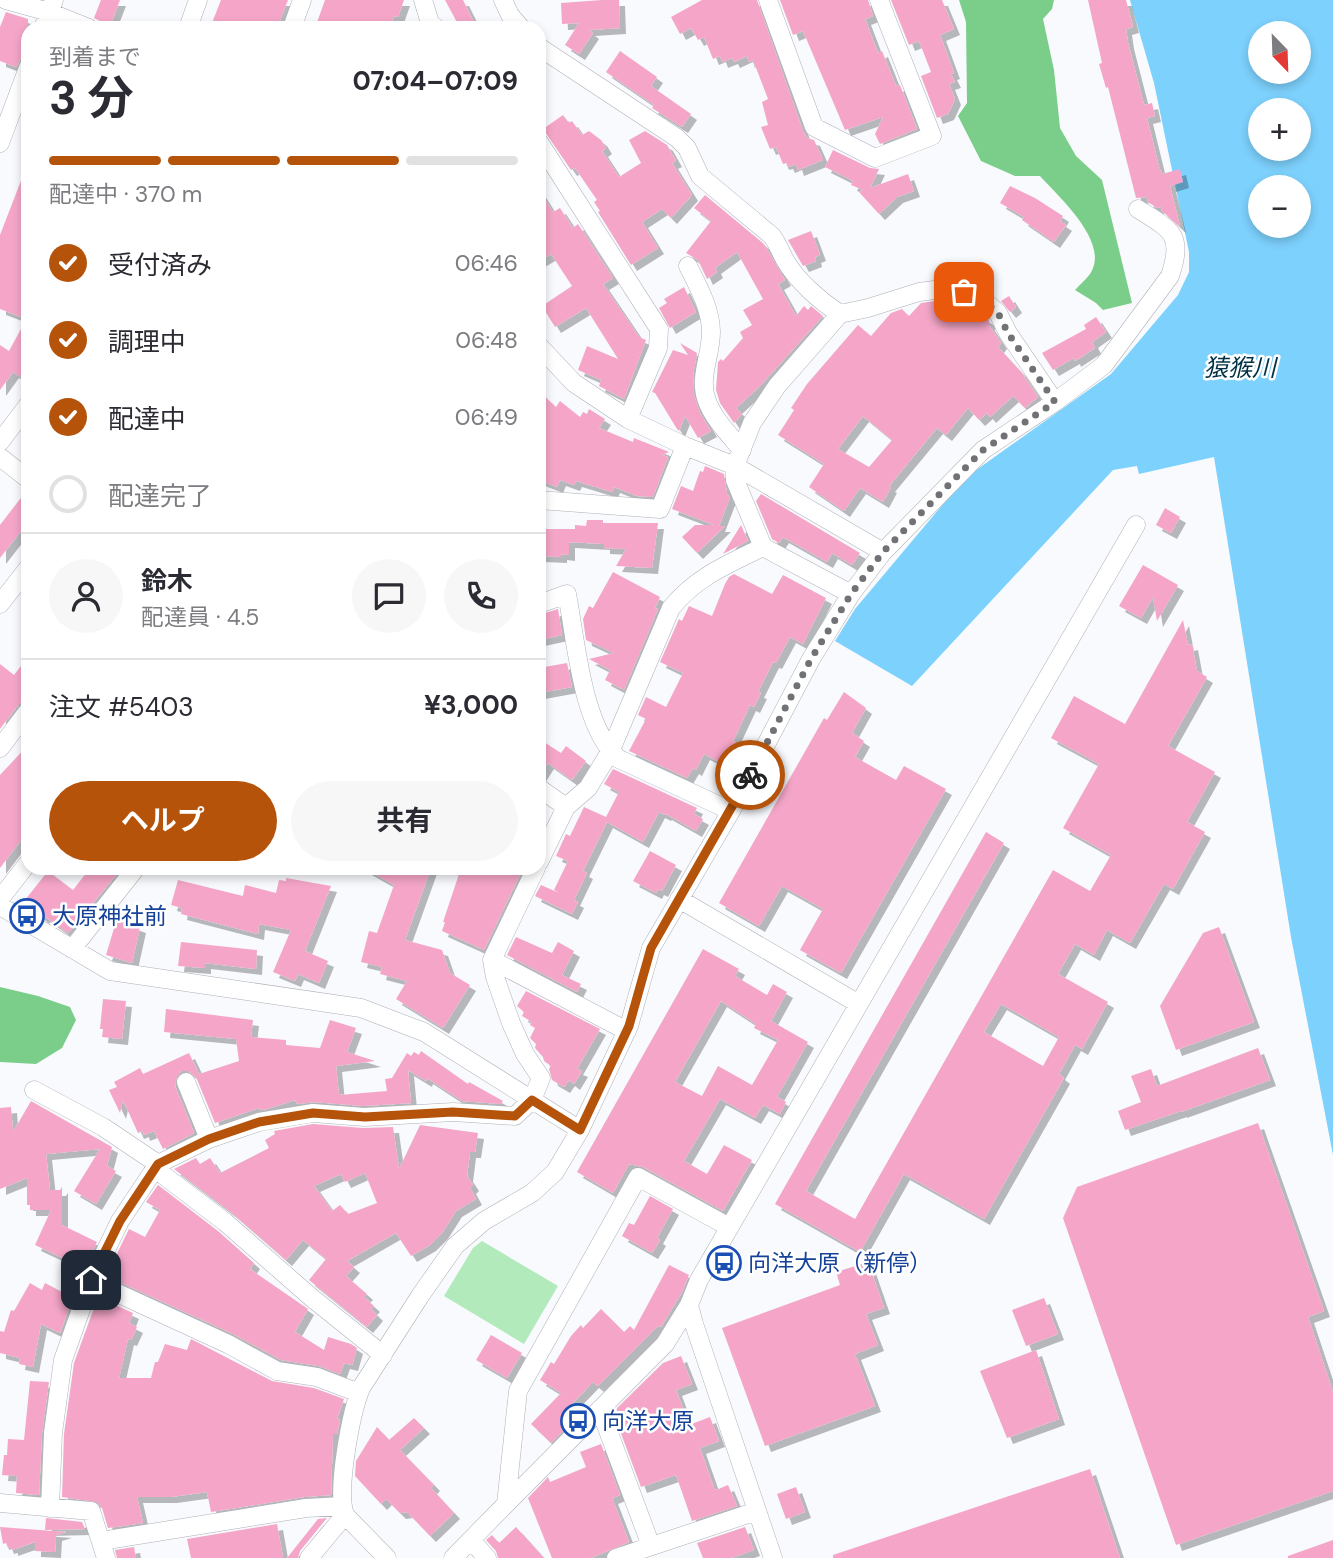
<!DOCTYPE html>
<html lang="ja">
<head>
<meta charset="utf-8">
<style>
  body { margin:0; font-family:"DM Sans","Noto Sans JP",sans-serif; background:#f7f7f7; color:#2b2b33; height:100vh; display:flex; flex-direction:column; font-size:26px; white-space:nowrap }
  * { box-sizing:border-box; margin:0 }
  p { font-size:23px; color:#7c7c81 }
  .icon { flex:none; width:38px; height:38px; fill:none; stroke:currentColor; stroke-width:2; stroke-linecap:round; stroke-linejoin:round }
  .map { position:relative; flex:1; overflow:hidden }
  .side { position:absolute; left:21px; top:21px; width:525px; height:854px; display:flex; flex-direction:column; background:#fff; border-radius:21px; box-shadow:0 4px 10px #0003 }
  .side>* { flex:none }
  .needle { width:46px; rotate:157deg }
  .tools { position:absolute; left:1248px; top:21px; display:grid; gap:14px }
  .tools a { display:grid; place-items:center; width:63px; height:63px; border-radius:50%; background:#fff; box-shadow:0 4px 10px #0003; font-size:35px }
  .pin { position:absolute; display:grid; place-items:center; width:60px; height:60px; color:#fff; margin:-30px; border-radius:14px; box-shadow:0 4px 10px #0006 }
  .courier { position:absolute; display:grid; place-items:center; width:70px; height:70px; margin:-35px; border:5px solid #b45309; border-radius:50%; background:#fff; color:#222; box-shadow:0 2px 9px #0007 }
  .head em { font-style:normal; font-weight:700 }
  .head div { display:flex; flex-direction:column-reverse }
  .head { display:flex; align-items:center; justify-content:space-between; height:119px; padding:0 28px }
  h1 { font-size:46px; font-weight:700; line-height:52px }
  .bar { display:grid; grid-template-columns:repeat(4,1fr); gap:10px 7px; align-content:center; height:84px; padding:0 28px }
  .bar i { height:9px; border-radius:5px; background:#e1e1e2 }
  .bar .current { background:#b45309 }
  .bar p { grid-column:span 4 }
  .line { display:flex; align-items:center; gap:18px; padding:0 28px; border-top:2px solid #e1e1e2 }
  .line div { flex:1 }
  .round { display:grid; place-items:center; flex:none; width:74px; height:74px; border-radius:37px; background:#f7f7f7 }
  ol { padding:0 28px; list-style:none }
  li { display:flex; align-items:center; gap:21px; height:77px }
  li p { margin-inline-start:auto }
  li .icon { padding:7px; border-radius:50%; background:#b45309; color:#fff; stroke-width:4 }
  li:last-child { color:#7c7c81 }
  li i { width:38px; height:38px; border:4px solid #e1e1e2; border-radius:50% }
  .primary-button { display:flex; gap:14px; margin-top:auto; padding:14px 28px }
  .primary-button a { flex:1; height:80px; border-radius:42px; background:#b45309; color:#fff; font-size:28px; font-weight:700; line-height:80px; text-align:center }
  .primary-button a+a { background:#f7f7f7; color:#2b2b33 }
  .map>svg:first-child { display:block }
  .green { fill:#b3eabb }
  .forest { fill:#7bce89 }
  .water { fill:#7dd1fd; fill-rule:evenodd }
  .building { fill:#f5a6c8; fill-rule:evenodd; filter:url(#shadow) }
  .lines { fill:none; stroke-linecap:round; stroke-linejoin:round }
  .minor-casing { stroke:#aeb0b5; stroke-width:19 }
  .minor { stroke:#fff; stroke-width:18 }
  .done { stroke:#717275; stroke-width:7; stroke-dasharray:0 12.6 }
  .route { stroke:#b45309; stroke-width:9 }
  .labels { text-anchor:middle; stroke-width:5; stroke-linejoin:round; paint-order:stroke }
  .transit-label { font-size:23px; fill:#164399; stroke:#fff; text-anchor:start }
  .water-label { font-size:24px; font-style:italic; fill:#003247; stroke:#fff }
</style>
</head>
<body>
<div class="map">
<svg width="1333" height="1558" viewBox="0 0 1333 1558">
  <defs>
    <filter id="shadow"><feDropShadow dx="6" dy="6" stdDeviation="0" flood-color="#0004"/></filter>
  </defs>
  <rect width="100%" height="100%" fill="#f8fafe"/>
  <path class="green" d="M482,1241L558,1286L524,1344L444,1296L473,1248Z"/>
  <path class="forest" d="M959,0H1054L1052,9L1043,19L1054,70L1060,128L1076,156L1102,180L1132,303L1103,310L1096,303L1075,290C1080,285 1086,279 1090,274C1111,243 1059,197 1040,176H1015L981,161L958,116L967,103L966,22Z
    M0,987L38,996L70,1007L76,1020L62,1048L36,1064L0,1062Z"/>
  <path class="water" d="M1130,0H1333V1155L1291,937L1214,457L1139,474L1137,466L1113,470L912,686L835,641L855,609L965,478L1111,374L1178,295L1189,272V252L1154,83ZM1260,33H1298V72H1260ZM1260,110H1298V149H1260ZM1260,187H1298V226H1260Z"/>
  <path class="building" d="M101,0H120L110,26L94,18Z
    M221,0H288L277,28H210Z
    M325,0H404L398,17L394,16L390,28H315Z
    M445,0H463L477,28H460Z
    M602,0H619L620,28L589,30L593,33L579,54L565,45L579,23L562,24L561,3Z
    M702,0H757L803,131L807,138L814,140L823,160L798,170L796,164L789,167L787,163L783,164L776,147L770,149L761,127L768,125L762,102L768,99L753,60L749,62L747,56L734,62L732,58L722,62L720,56L713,59L704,37L698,40L691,28L680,34L671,17Z
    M780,0H868L873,16L865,19L878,53L882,51L896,86L900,85L917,129L880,144L875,134L883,117L845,130L803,31L793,35Z
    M891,0H942L954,29L940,35L954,73L951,74L955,82L949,84L955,99L948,114L937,118L921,76L931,72L919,41L909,45Z
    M1088,0H1126L1133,27L1126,29L1128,43L1144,105L1152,103L1155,116L1147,118L1159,167L1162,174L1180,169L1183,182L1170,186L1180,227L1162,211L1161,207L1157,208L1148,202L1147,197L1136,198L1108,87L1106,88L1099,64L1102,63Z
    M6,12L28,19V57L20,60L16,67L0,61V27Z
    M620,51L657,77L651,86L691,114L682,127L652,108L654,105L606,72Z
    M563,115L569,123L572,121L582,135L589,131L601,140L606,148L602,151L619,177L641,163L629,140L645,131L667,145L676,161L672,163L692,195L671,218L662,209L642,222L658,248L631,265L598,212L600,211L594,202L597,200L575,168L571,170L543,129Z
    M833,150L870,168L879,169L870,188L908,174L914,191L897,197L879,214L859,192L863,190L851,185L853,181L825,167Z
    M27,165L28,308L24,318L0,309V235Z
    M1010,186L1035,198L1063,216L1060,221L1066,225L1054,242L1022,220L1024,217L1000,203Z
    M539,190L553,212L560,208L573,228L578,224L613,278L603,284L639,337L646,340L624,399L599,386L601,380L578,370L587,346L618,359L586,308L555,327L542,306L572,286L551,254L539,261Z
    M705,195L764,244L785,280L778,284L796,316L804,306L808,310L811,306L823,316L760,386L736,408L742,414L734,423L720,403L716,390L718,362L721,359L723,361L743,338L740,332L752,325L743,310L763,299L737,252L715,268L717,272L707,279L698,260L686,253L711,221L694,208Z
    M811,231L820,255L815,257L816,261L803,266L788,240Z
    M684,287L696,312L670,328L659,308L667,303L664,299Z
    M1009,296L1016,307L1010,312L1001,301Z
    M942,300L957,314L965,305L989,320V325L1001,343L998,347L1021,372L1038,397L1025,408L1013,396L990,417L987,413L979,420L968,408L946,435L937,428L889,486L891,487L883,502L860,488L844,511L809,487L824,464L778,435L794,410L791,408L807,384L858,325L871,336L891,313L902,309L909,316L921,303ZM863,416L892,440L869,467L838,449Z
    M28,316V370L23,378L13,372L0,390V345L9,351Z
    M1096,317L1106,332L1092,342L1095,348L1075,361L1074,358L1053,370L1042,353L1086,329L1084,325Z
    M680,343L697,353L693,375L694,395L700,413L711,431L698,438L685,416L679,431L677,429L655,393L652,392L673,350L688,355Z
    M539,391L556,407L560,401L580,417L583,412L587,414L589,409L605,419L599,428L633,442L634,438L669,452L662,455L668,457L653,497L637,496L614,487L612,492L576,481L574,485L560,480L557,487L539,480Z
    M705,466L724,474L727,494L730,497L719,526H725L697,553L682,537L695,525H714L672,509L681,486L693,491L700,471L703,472Z
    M27,490L28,522L0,558V525Z
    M761,494L860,553L852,565L832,553L827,562L783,537L779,543L772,539L756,501Z
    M1165,508L1180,517L1171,533L1156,525Z
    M587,520H603V523H658L652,568L616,566L626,549L604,548V544L569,542V555L561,554V557L539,556V529H575V525L586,526Z
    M741,525L748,541L723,554Z
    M1143,565L1178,585L1157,621L1153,597L1141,618L1119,606Z
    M613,572L660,597L655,608L658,609L624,690L605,680L610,670L589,659L614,653L586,640L583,619L589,606L593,608Z
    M734,574L772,594L783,575L826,598L803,644L790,637L776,663L773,662L758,692L761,693L754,707L750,705L733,741L742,746L731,768L704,754L696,770L693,768L687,778L629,751L646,719L638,715L646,697L666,707L683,673L660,662L679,619L682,621L689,606L712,616L725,584L729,577Z
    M558,609L562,635L539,640V615Z
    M1183,620L1188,645L1192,644L1197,671L1207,677L1168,746L1215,772L1187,822L1205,832L1173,889L1164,884L1130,943L1107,930L1094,955L1075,944L1058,974L1108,1002L1082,1049L1075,1045L1059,1074L1064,1078L984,1219L904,1174L860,1252L775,1204L986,832L1004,843L806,1191L855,1219L1053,870L1090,891L1111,855L1063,828L1099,764L1051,738L1074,696L1125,724ZM1001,1004L1059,1037L1043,1066L984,1032Z
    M28,657V700L19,704L0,729V664L14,675Z
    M567,663L572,687L539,693V668Z
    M844,692L866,708L852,733L864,741L855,757L896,780L904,766L946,789L841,973L800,950L823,909L782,886L759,926L719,903L824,718L827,720Z
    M544,742L561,753L566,746L586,761L572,780L548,763L539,777V749Z
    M28,745V831L0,868V775Z
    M613,769L697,808L694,814L703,819L696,831L666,814L665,815L659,812L643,842L607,822L583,871L587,873L574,900L578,902L572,914L535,896L541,885L559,893L554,890L568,861L556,856L566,834L570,836L584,807L606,817L619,792L604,784Z
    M650,851L676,865L662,891L658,889L656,893L633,881Z
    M90,868H122L68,933L44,916L43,918L25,900L48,871L73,890Z
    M364,868H431L405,940L442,950L450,973L470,985L443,1028L396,999L407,981L380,974L382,967L361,962L369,931L377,933L394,885Z
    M461,868H523L484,950L442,931L445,922H443Z
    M286,878L331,886L305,951L328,961L319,983L298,974L295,981L273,972L291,930L259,924L258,934L181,914L182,908L171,905L178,880L243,896L245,885L276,893L279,880L286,881Z
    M118,915L132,919L131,924L140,927L132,963L106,955Z
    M1219,927L1254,1022L1176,1050L1160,1006L1203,933Z
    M516,937L552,953L558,942L574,951L562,975L581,984L577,992L507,955Z
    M181,942L257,950L256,969L205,963V968L178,966Z
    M703,949L739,969L735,976L767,995L773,984L787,992L771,1021L808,1042L777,1097L786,1102L780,1114L763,1105L755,1118L720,1099L684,1161L707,1174L724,1145L752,1160L723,1211L643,1167L629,1164L613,1193L577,1172ZM721,1001L756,1024L754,1028L778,1040L752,1085L718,1066L702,1096L675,1082Z
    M526,991L600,1029L577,1069L582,1071L574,1084L569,1080L564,1087L552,1080L549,1069L551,1066L544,1061L543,1057L535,1048L536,1044L530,1038L535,1028L530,1025L532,1022L522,1016L524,1012L517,1006Z
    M103,999L126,1001L122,1039L102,1037L103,1029H100Z
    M166,1009L253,1020L251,1037L286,1040V1045L320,1048L330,1020L356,1028L347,1052L375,1061L336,1066L339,1095L387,1091L385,1079L392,1078L407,1053L411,1056L414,1052L419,1055L421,1051L468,1084L469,1082L503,1101L501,1104L462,1101L427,1078L426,1081L408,1070L411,1103L364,1106L314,1102L297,1104L295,1100L267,1109L260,1110L259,1108L215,1123L196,1077L188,1071H182L177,1076L175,1086L194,1133L163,1149L154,1131L144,1135L143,1131L138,1133L123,1100L120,1113L109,1090L117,1087L114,1082L140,1068L143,1074L189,1053L199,1074L239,1061L236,1039L164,1032Z
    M1258,1048L1270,1080L1181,1112V1111L1125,1130L1118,1111L1141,1102L1131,1076L1151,1069L1157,1086Z
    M31,1101L112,1147L107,1166L116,1171L96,1204L74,1191L100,1149L46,1154L50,1190H60L62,1187V1225L97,1242L80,1277L60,1333L41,1324L33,1367L19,1364L20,1358L0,1353V1331L4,1332L11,1310L14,1311L30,1283L42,1290L45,1283L64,1293L65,1291L70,1293L84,1268L35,1245L51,1210H30V1205H27V1178L0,1189V1108L11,1107L13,1132Z
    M1258,1123L1324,1311L1308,1317L1333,1392V1491L1176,1545L1063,1218L1077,1187Z
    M313,1124L363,1128L393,1127L399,1169L420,1125L478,1133L475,1152H470L467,1176L473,1185L470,1188L476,1199L456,1211L442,1233L430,1245L411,1256L396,1233L347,1261L354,1267L346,1276L367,1294L364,1297L374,1306L371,1309L377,1315L367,1327L309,1280L326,1259L303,1240L286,1260L232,1213L174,1169L196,1158L200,1164L210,1158L220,1173L269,1148L265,1140L275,1134L274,1131ZM365,1173L377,1203L348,1214L340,1205L332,1211L314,1186L341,1174L345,1182Z
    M158,1185L218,1231L254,1263L250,1269L308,1309L295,1332L324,1350L328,1337L351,1344L357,1348L352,1365L344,1363L340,1374L319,1366L281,1360L233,1334L106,1276L129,1229L145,1237L160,1210L146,1202Z
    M650,1196L673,1209L657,1238L660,1240L652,1253L622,1236L629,1223L634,1225Z
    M868,1262L884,1308L866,1314L878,1345L855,1354L875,1406L765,1446L722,1328L840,1285L836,1272Z
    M669,1265L689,1275L682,1292L661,1327L658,1326L598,1386L593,1382L566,1410L575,1419L551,1443L531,1424L561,1393L540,1380L551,1362L554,1364L571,1336L581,1325L583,1328L601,1309L624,1332L630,1326L634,1330Z
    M98,1297L133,1313L129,1323L137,1327L131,1340L128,1339L119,1378H151L155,1362H158L165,1344L187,1350L191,1339L272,1381L314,1388L344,1399L337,1419L340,1420L337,1434H333L331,1495L304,1497L211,1512L207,1492L171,1497H137L143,1523L108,1528L102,1508L97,1502L62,1497L64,1434L74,1363Z
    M1044,1298L1058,1334L1026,1346L1012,1310Z
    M491,1335L522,1353L507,1378L476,1360Z
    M1036,1350L1059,1419L1007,1438L980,1371Z
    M681,1356L692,1384L676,1390L689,1425L710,1417L719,1441L700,1448L714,1488L716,1490L728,1485L737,1506L692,1521L676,1475L641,1487L613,1412L663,1363Z
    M30,1381L49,1382L42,1433L39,1495L16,1493L17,1476L2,1475L4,1455H7L8,1439L24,1440Z
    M414,1418L424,1428L400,1450L434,1485L431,1488L454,1513L430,1536L407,1512L400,1513L386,1499L381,1504L355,1476L356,1461L377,1427L389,1440Z
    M601,1444L620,1495L612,1498L629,1542L591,1558H552L528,1498L548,1477L550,1482L586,1467L580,1452Z
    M1090,1469L1120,1558H833V1555Z
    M796,1487L805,1512L786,1519L777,1494Z
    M46,1518L82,1522L85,1529L45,1530Z
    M327,1518L300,1551L298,1558H287L318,1519Z
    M277,1524L283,1558H191L187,1539Z
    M0,1527L66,1532L56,1535L55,1552L35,1551V1542L12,1550V1547L8,1548L6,1543L3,1544Z
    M516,1527L544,1558H498L496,1551L486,1540L492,1535L499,1543Z
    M745,1527L754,1550L731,1558H703L697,1543Z
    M1333,1540V1558H1288V1556Z
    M134,1547L136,1558H117L115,1550Z"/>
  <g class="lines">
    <g class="minor-casing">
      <path id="minor" d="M6,0L49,12L89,28
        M423,0L430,23L436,28
        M503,0L510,15L521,28
        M768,0L814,127L875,158L932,136L879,0
        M43,28L54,0
        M188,28L198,0
        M292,28L302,0
        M539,47L677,138L687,148L700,176L772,236C778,244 780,251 785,260C797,281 820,301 840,314
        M539,142L659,329L658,348L628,419
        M0,143L28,68
        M688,266C698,286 711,309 711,332C711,356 698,378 707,401C714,420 730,435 742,450
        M539,346L574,383L628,419L685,446L735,466L883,552
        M0,442L28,405
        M0,457L28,479
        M539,500L660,509L685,446
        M763,547L735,480V466L752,423L777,386L840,314L868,308L919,292L942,289L964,292L988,304L998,313L1008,333L1055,402
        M0,604L28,568
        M539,604L567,594C576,640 582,728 619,759L731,811
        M0,748L28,711
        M539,788L566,807
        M539,862L566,807L588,788L610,752L671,608C696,577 728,564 763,547L851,594
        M0,899L28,863
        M0,906L110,971L361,1008L424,1032L580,1130
        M72,949L136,868
        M492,960L627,1031
        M859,1004L1136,525
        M186,1082L209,1139
        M34,1090L103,1127L158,1164
        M154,1168L225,1222L312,1298L383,1355
        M91,1281L228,1344L277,1371L317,1377L359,1393
        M689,1305L694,1324L773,1558
        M600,1409L651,1546
        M0,1503L91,1511L106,1558
        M506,1504L665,1344L689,1305L699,1280L859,1004L679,899
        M50,1508L53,1433L63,1360L91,1281L120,1221L158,1164L209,1139L259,1122L313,1113L364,1117L453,1112L515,1116L532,1100L541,1078L525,1054L511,1023L495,977L492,960L536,868
        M471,1540L487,1558
        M101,1541L306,1508L342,1506
        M309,1558L345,1515
        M387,1558L345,1515C336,1490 351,1413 361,1388L420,1296L455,1246L484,1221L532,1193L555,1172L580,1130L629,1026L651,948L731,811L811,659L851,594L883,552L983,450L1055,402L1104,365L1170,276C1184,234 1171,230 1138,209
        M453,1558L506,1504L518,1391L638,1177L729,1227
        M616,1558L757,1511"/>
    </g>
    <use href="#minor" class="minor"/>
  </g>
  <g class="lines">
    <path class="done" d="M750,775L811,659L851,594L883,552L983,450L1055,402L1008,333L998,313L988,304L964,292"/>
    <path class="route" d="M91,1280L120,1221L158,1164L209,1139L259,1122L313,1113L365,1117L453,1112L515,1116L532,1100L580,1130L629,1026L651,948L750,775"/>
  </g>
  <defs>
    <g id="bus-ring" transform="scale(1.75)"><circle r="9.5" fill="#fff" stroke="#1a4fb4" stroke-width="1.5"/><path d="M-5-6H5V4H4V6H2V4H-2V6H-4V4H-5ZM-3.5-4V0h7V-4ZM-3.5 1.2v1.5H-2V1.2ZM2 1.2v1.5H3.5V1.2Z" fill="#1a4fb4"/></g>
  </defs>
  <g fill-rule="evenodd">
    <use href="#bus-ring" x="27" y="916"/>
    <use href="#bus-ring" x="724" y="1263"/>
    <use href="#bus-ring" x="578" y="1421"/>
  </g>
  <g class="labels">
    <g class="transit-label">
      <text x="52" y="924">大原神社前</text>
      <text x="748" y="1271">向洋大原（新停）</text>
      <text x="602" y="1429">向洋大原</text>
    </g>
    <g class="water-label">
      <text x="1240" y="376">猿猴川</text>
    </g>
  </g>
</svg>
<div class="tools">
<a><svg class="needle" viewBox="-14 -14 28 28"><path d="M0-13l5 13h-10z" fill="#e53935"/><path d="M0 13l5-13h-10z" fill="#7c7c81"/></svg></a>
<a>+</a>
<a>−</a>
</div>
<div class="pin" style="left:964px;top:292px;background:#ea580c"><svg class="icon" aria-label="bag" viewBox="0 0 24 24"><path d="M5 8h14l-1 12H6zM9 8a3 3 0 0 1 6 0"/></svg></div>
<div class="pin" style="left:91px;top:1280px;background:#1f2937"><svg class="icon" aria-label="home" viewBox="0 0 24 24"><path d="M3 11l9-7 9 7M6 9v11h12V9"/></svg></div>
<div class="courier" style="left:750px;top:775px"><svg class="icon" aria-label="bike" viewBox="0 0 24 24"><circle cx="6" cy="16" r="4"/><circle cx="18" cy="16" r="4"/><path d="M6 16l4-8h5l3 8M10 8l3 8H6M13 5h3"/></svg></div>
<section class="side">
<div class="head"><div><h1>3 分</h1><p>到着まで</p></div><em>07:04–07:09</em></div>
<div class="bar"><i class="current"></i><i class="current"></i><i class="current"></i><i></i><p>配達中 · 370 m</p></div>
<ol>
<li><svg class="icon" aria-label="check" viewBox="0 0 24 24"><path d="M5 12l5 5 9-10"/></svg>受付済み<p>06:46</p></li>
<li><svg class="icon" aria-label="check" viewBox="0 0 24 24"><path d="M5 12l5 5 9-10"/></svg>調理中<p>06:48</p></li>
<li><svg class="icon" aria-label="check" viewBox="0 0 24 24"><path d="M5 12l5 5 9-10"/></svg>配達中<p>06:49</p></li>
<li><i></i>配達完了</li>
</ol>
<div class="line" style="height:126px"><a class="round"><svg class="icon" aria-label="person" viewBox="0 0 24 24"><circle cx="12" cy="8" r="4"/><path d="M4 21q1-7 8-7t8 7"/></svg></a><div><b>鈴木</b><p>配達員 · 4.5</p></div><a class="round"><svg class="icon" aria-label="chat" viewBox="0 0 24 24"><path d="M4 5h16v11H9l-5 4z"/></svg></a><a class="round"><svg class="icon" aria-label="phone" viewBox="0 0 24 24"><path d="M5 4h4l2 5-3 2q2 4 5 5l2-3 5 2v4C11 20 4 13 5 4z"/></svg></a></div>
<div class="line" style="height:91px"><div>注文 #5403</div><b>¥3,000</b></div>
<div class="primary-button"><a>ヘルプ</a><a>共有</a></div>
</section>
</div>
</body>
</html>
